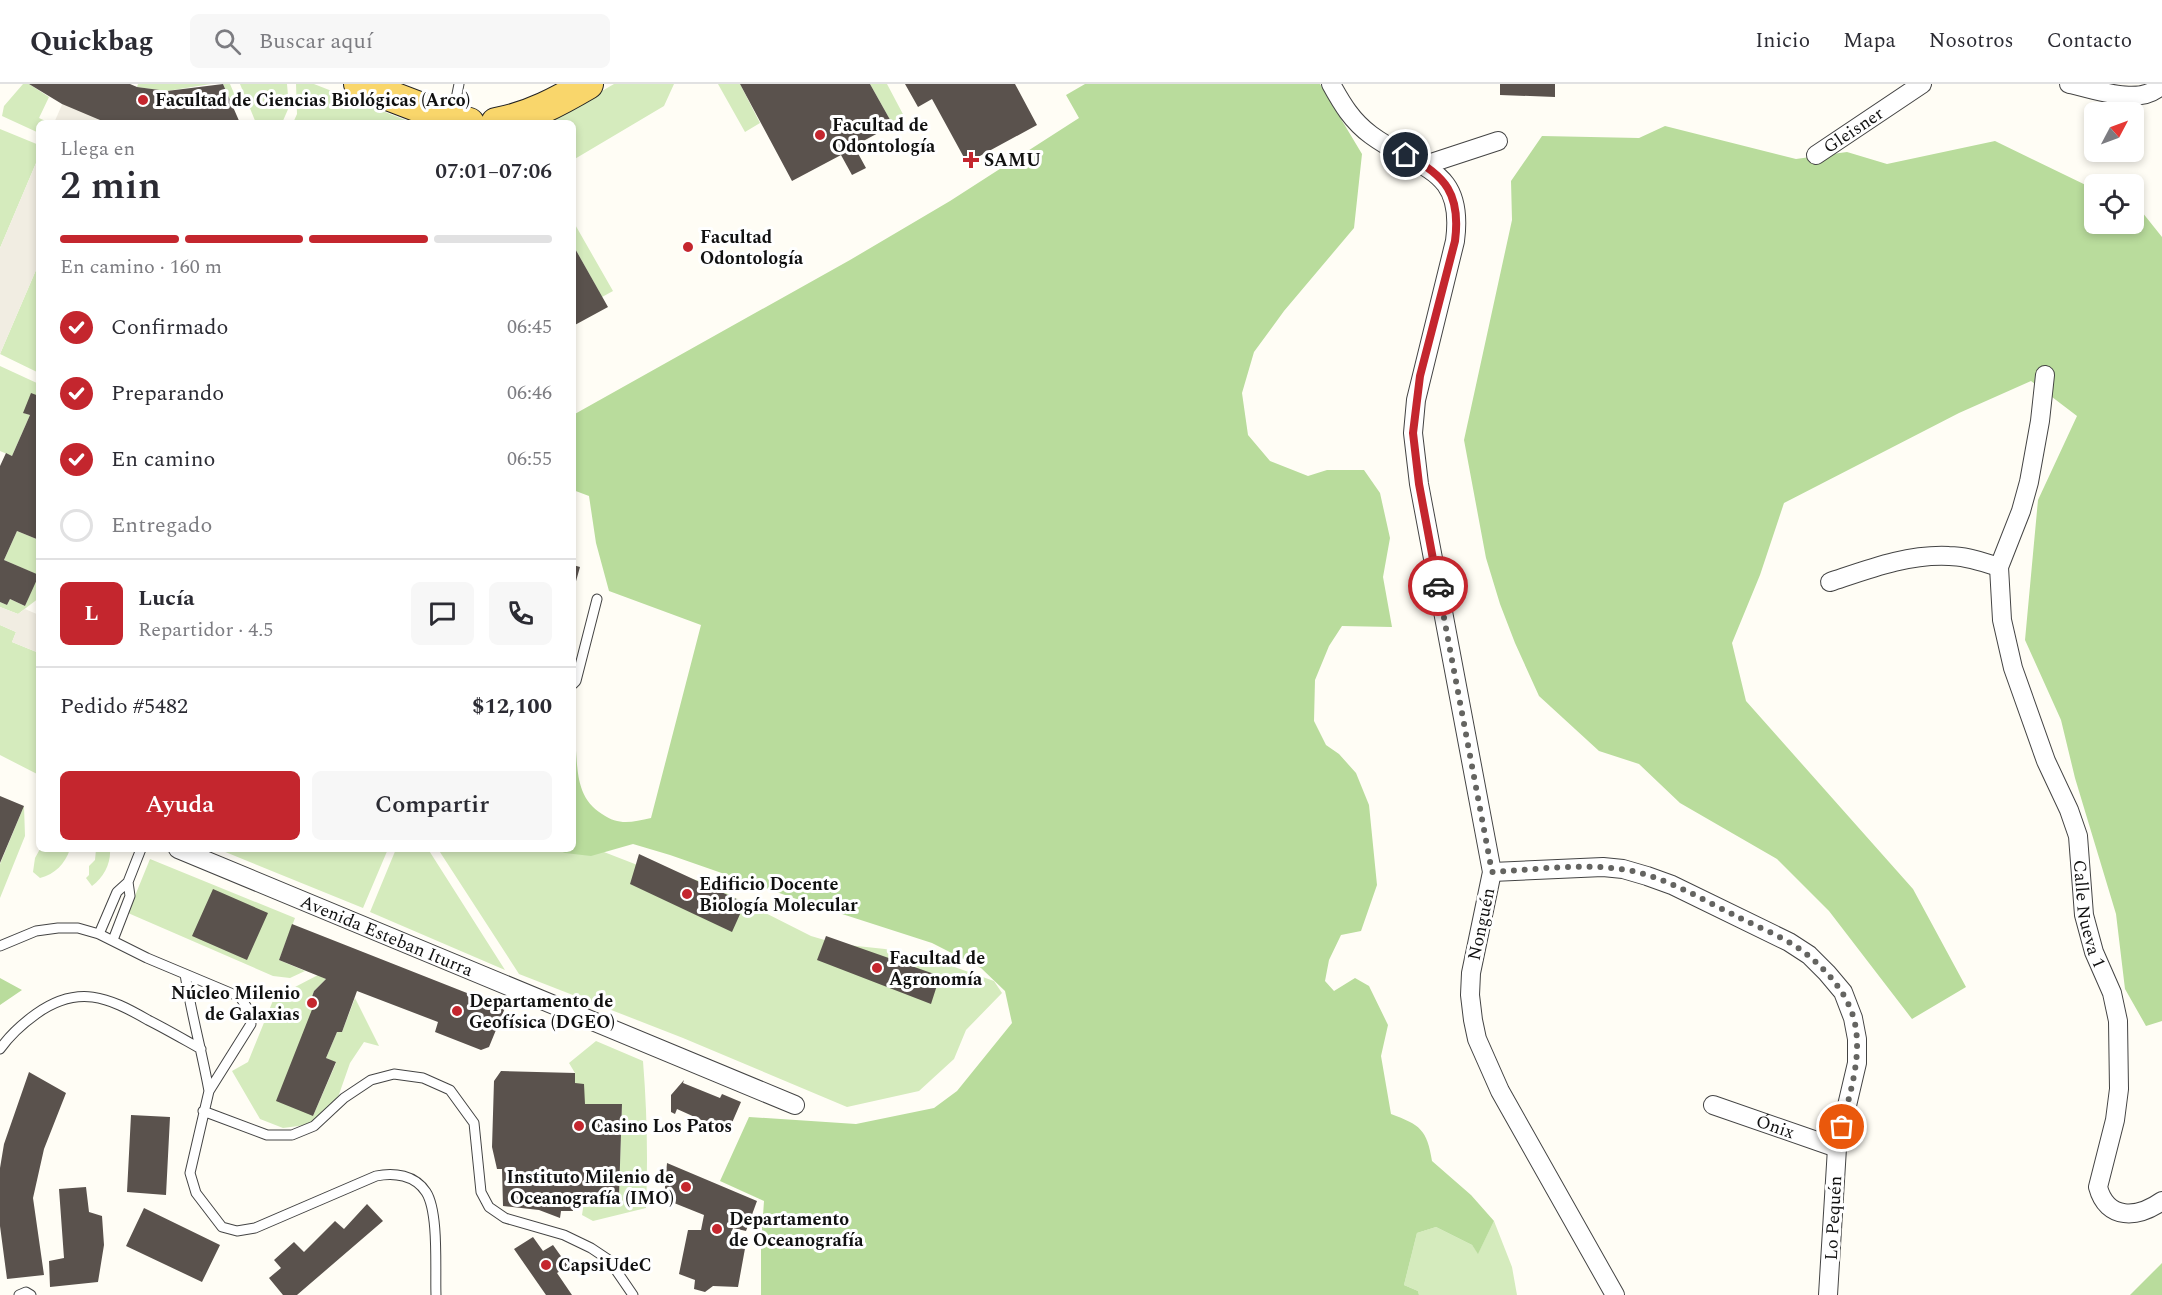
<!DOCTYPE html>
<html lang="es">
<head>
<meta charset="utf-8">
<style>
  body { margin:0; font-family:Spectral,serif; background:#f7f7f7; color:#2b2b33; height:100vh; display:flex; flex-direction:column; font-size:22px; white-space:nowrap }
  * { box-sizing:border-box; margin:0 }
  p { font-size:20px; color:#7c7c81 }
  .icon { flex:none; width:33px; height:33px; fill:none; stroke:currentColor; stroke-width:2; stroke-linecap:round; stroke-linejoin:round }
  .map { position:relative; flex:1; overflow:hidden }
  .drawer { position:absolute; left:36px; top:36px; width:540px; height:732px; display:flex; flex-direction:column; background:#fff; border-radius:9px; box-shadow:0 3px 9px #0003 }
  .drawer>* { flex:none }
  .needle { width:39px; rotate:49deg }
  .controls { position:absolute; left:2084px; top:18px; display:grid; gap:12px }
  .controls a { display:grid; place-items:center; width:60px; height:60px; border-radius:9px; background:#fff; box-shadow:0 3px 9px #0003; font-size:30px }
  .pin { position:absolute; display:grid; place-items:center; width:51px; height:51px; color:#fff; margin:-26px; border:3px solid #fff; border-radius:50%; box-shadow:0 2px 6px #0007 }
  .courier { position:absolute; display:grid; place-items:center; width:60px; height:60px; margin:-30px; border:4px solid #c4262e; border-radius:50%; background:#fff; color:#222; box-shadow:0 2px 8px #0007 }
  .headline em { font-style:normal; font-weight:600 }
  .headline div { display:flex; flex-direction:column-reverse }
  .headline { display:flex; align-items:center; justify-content:space-between; height:102px; padding:0 24px }
  h1 { font-size:39px; font-weight:600; line-height:45px }
  .bar { display:grid; grid-template-columns:repeat(4,1fr); gap:9px 6px; align-content:center; height:72px; padding:0 24px }
  .bar i { height:8px; border-radius:4px; background:#e1e1e2 }
  .bar .active { background:#c4262e }
  .bar p { grid-column:span 4 }
  .line { display:flex; align-items:center; gap:15px; padding:0 24px; border-top:2px solid #e1e1e2 }
  .line div { flex:1 }
  .round { display:grid; place-items:center; flex:none; width:63px; height:63px; border-radius:9px; background:#f7f7f7 }
  ol { padding:0 24px; list-style:none }
  li { display:flex; align-items:center; gap:18px; height:66px }
  li p { margin-inline-start:auto }
  li .icon { padding:6px; border-radius:50%; background:#c4262e; color:#fff; stroke-width:4 }
  li:last-child { color:#7c7c81 }
  li i { width:33px; height:33px; border:3px solid #e1e1e2; border-radius:50% }
  .button { display:flex; gap:12px; margin-top:auto; padding:12px 24px }
  .button a { flex:1; height:69px; border-radius:9px; background:#c4262e; color:#fff; font-size:24px; font-weight:600; line-height:69px; text-align:center }
  .button a+a { background:#f7f7f7; color:#2b2b33 }
  header { display:flex; align-items:center; gap:36px; box-sizing:border-box; height:84px; padding:0 30px; background:#fff; border-bottom:2px solid #e1e1e2 }
  header strong { font-size:28px }
  nav { display:flex; gap:33px; margin-inline-start:auto; font-size:21px }
  .search { width:420px; height:54px; background:#f7f7f7; display:flex; align-items:center; gap:15px; box-sizing:border-box; padding:0 21px; border-radius:9px; color:#7c7c81; font-size:22px }
  .map>svg:first-child { display:block }
  .green { fill:#d5ebbd }
  .forest { fill:#b9dc9c }
  .plaza { fill:#f1ede2 }
  .building { fill:#5a524d }
  .lines { fill:none; stroke-linecap:round; stroke-linejoin:round }
  .lane-casing { stroke:#444; stroke-width:11 }
  .street-casing { stroke:#444; stroke-width:20 }
  .primary-casing { stroke:#222; stroke-width:32 }
  .lane { stroke:#fff; stroke-width:9 }
  .street { stroke:#fff; stroke-width:18 }
  .primary { stroke:#f9d66b; stroke-width:30 }
  .done { stroke:#646461; stroke-width:6; stroke-dasharray:0 10.8 }
  .route { stroke:#c4262e; stroke-width:8 }
  .poi-dot { fill:#c4262e; stroke:#fff; stroke-width:2 }
  .labels { text-anchor:middle; stroke-width:6; stroke-linejoin:round; paint-order:stroke }
  .poi-label { font-size:18px; font-weight:bold; fill:#111; stroke:#fff; text-anchor:start }
  .street-label { font-size:18px; fill:#111; stroke:#fff }
</style>
</head>
<body>
<header>
<strong>Quickbag</strong>
<div class="search"><svg class="icon" aria-label="search" viewBox="0 0 24 24"><circle cx="10" cy="10" r="6"/><path d="M15 15l6 6"/></svg>Buscar aquí</div>
<nav><a>Inicio</a><a>Mapa</a><a>Nosotros</a><a>Contacto</a></nav>
</header>
<div class="map">
<svg width="2162" height="1211" viewBox="0 0 2162 1211">
  <rect width="100%" height="100%" fill="#fffdf5"/>
  <path class="green" d="M23,0H29L49,13L39,34L50,39H39V49L2,32L4,22Z
    M138,0H211L167,7L137,3Z
    M223,0H230L239,21L233,23Z
    M240,0H287L289,23L282,39H256Z
    M296,0H314L413,39H293L297,30Z
    M614,0H674L664,22L573,76V39H547Z
    M718,0H740L760,39L745,48Z
    M870,0H887L905,34L893,41Z
    M0,45L39,61V72L0,164Z
    M573,137L613,207L602,213L573,161Z
    M39,179V289L0,270Z
    M0,282L39,300V312L24,329L30,331L12,372L0,367Z
    M17,447L39,456V514L18,530L0,523V518L7,521L10,515L25,522L38,491L4,476Z
    M0,541L16,548L12,558L39,569V691L0,671Z
    M24,722L25,752L0,814V780Z
    M573,756L640,782L704,798L811,852L838,860L885,865L946,880L994,897L1002,909L966,946L954,975L919,1007L847,1023L683,954L519,890L438,765H573Z
    M40,765H70C65,780 55,790 40,794L33,788L35,774Z
    M96,765H110C111,779 104,793 92,802L86,794L89,791V782L95,776Z
    M218,765H344L350,767L352,765H388L363,824Z
    M396,765H428L505,886L370,828Z
    M150,775L295,834L279,876L305,887L290,894L273,892L128,829Z
    M318,891L326,895L314,907L309,920L313,923V1032L336,979L326,974L337,948H342L355,914L379,962L364,958L350,979L336,1019L324,1031L306,1041L283,1044L260,1035L232,987L248,978L274,914Z
    M596,957L643,977C647,1026 648,1075 646,1124L593,1137L582,1131L585,1112L619,1110L622,1020H585L575,999V989L569,979Z
    M1494,1137L1512,1183L1517,1211H1419L1418,1207L1404,1201L1417,1149L1436,1143L1472,1161L1478,1169Z"/>
  <path class="forest" d="M1085,0H1320L1362,70L1354,144L1284,227L1254,268L1242,309L1248,351L1270,377L1308,392L1327,386H1364L1380,409L1390,454L1383,493L1392,543L1342,542L1329,562L1315,596L1314,637L1326,661L1339,670L1356,689L1369,721L1377,801L1361,847L1341,851L1329,876L1325,897L1334,907L1355,894L1369,902L1388,941L1381,972L1391,1030C1420,1041 1427,1045 1432,1077L1471,1111L1494,1137L1478,1170L1472,1161L1436,1143L1417,1149L1404,1201L1418,1207L1419,1211H761V1160L764,1117L720,1097L749,1033L856,1040L934,1024L957,1007L1012,939L1005,907L981,884L932,859L808,819L670,771L633,760L591,772L565,769L555,765H573V641C580,673 570,710 602,730C619,742 632,738 651,734L701,541L609,507L596,459L589,412L573,406V331L850,176L950,117L1079,34L1066,11Z
    M1665,42L1796,75L1847,68L1887,80L1995,57L2094,105V140H2133V124L2142,128L2162,153V937L2146,942L2125,905L2116,830L2075,694L2061,636L2025,556L2038,416L2077,332L2031,297L1959,329L1784,419L1760,491L1732,559L1746,617L1913,805L1966,903L1912,935L1829,827L1777,775L1680,719L1639,680L1599,667L1539,612L1515,559L1500,520L1486,474L1464,356L1512,136L1511,97L1542,52L1639,54Z
    M0,894L22,906L0,921Z
    M2162,1179V1211H2130Z"/>
  <path class="plaza" d="M71,0H114L97,39H54Z
    M39,72V179L0,270V164Z
    M0,523L18,530L25,525L39,531V569L12,558L16,548L0,541Z"/>
  <path class="building" d="M29,0H130L137,3L167,7L223,0L240,39H107L62,20Z
    M740,0H870L893,41L854,62L866,84L852,91L841,71L792,97Z
    M905,0H1015L1037,41L967,79L932,15L918,23Z
    M1500,0H1555V13L1500,11Z
    M573,161L608,223L573,242Z
    M31,309L39,312V456L17,447L4,476L39,491L25,522L10,515L7,521L0,518V382L6,369L12,372L30,331L23,329Z
    M573,481L580,483L573,508Z
    M0,712L24,722L0,779Z
    M639,770L745,819L732,848L630,800Z
    M213,805L268,829L247,876L192,852Z
    M292,840L505,924L489,963L481,966L435,948L438,938L357,907L342,948H337L326,974L336,978L313,1032L276,1017L313,923L309,921L314,907L326,895L279,876Z
    M826,852L940,892L931,920L817,876Z
    M501,987L575,989V999L584,1000L585,1020H622L619,1111L585,1112V1119L572,1121L573,1127H561L560,1134L539,1126L503,1122L502,1085H497L492,1063L494,997Z
    M29,988L66,1009L44,1065L33,1114L44,1191L7,1195L0,1142V1084L4,1060Z
    M684,996L683,999L720,1014L722,1010L741,1018L728,1048L677,1025L675,1030L671,1028V1011Z
    M131,1031L170,1033L166,1111L127,1108Z
    M667,1079L757,1117L746,1147L733,1144L730,1152L746,1159L738,1203L713,1202L705,1208L694,1205L695,1196L679,1190L688,1146H701L704,1131L664,1115Z
    M86,1103L89,1128L102,1132L104,1161L98,1198L50,1203L49,1177L64,1174L59,1105Z
    M367,1120L383,1137L297,1211H283L269,1194L281,1184L274,1176L294,1158L304,1168L335,1137L344,1145Z
    M144,1124L220,1161L202,1198L126,1162Z
    M533,1153L543,1167L553,1161L568,1182L557,1189L572,1211H546L514,1165Z"/>
  <g class="lines">
    <g class="lane-casing">
      <path id="lane" d="M453,30L459,0
        M573,600L576,597L597,515
        M99,850L117,808L128,798L141,765
        M113,856L130,812L128,798
        M0,862L36,847L58,844H78L99,850L147,874L240,913L250,928L251,940L209,1007L190,1089L196,1109L222,1143L237,1147L255,1144L376,1092C394,1088 415,1091 426,1108C439,1128 435,1186 436,1211
        M185,890C191,929 202,968 209,1007
        M0,965C10,951 22,940 36,930C78,900 108,913 148,936C166,945 183,955 201,965
        M203,1027L267,1051H292L314,1042L344,1014L371,996L394,990L423,994L450,1006L474,1039L481,1108L489,1123L505,1134L564,1151L591,1164L609,1176L633,1211
        M19,1211L26,1208L31,1211"/>
    </g>
    <g class="street-casing">
      <g id="street">
        <path d="M1331,0C1342,20 1352,37 1371,51C1418,86 1465,82 1455,157L1416,316L1413,349L1419,400L1492,788L1471,889L1470,911L1473,936L1477,955L1500,1007L1615,1211"/>
        <path d="M2069,0C2096,5 2142,24 2162,0"/>
        <path id="s1" d="M1816,71L1922,0"/>
        <path d="M1425,81L1498,57"/>
        <path id="s2" d="M2045,291L2040,337L2029,398L2021,427L1999,483L2002,536L2013,584L2046,677L2069,726L2078,752L2084,831L2094,868L2112,909L2118,937L2119,1005L2115,1036L2098,1103C2107,1137 2138,1134 2162,1117"/>
        <path d="M1830,498C1869,485 1907,470 1949,472C1966,472 1982,478 1999,483"/>
        <path id="s3" d="M178,765L795,1021"/>
        <path d="M1492,788L1603,783L1623,785L1647,792L1672,801L1789,858L1809,871L1827,889L1843,908L1853,934L1857,955V979L1837,1064L1828,1211"/>
        <path id="s4" d="M1713,1021L1837,1064"/>
      </g>
    </g>
    <g class="primary-casing">
      <path id="primary" d="M359,0L432,28L469,39
        M496,39C530,33 559,17 588,0"/>
    </g>
    <use href="#lane" class="lane"/>
    <use href="#street" class="street"/>
    <use href="#primary" class="primary"/>
  </g>
  <g class="lines">
    <path class="done" d="M1438,502L1492,788C1534,786 1578,779 1620,785C1661,790 1701,815 1738,833C1762,845 1789,855 1810,873C1830,890 1847,910 1854,935C1863,972 1850,1007 1842,1043"/>
    <path class="route" d="M1406,71C1446,91 1461,111 1455,157L1420,292L1413,349L1419,400L1438,502"/>
  </g>
  <g class="poi-dot">
    <circle cx="143" cy="16" r="6"/>
    <circle cx="820" cy="51" r="6"/>
    <path d="M968 67h6v6h6v6h-6v6h-6v-6h-6v-6h6z"/>
    <circle cx="688" cy="163" r="6"/>
    <circle cx="687" cy="810" r="6"/>
    <circle cx="877" cy="884" r="6"/>
    <circle cx="312" cy="919" r="6"/>
    <circle cx="457" cy="927" r="6"/>
    <circle cx="579" cy="1042" r="6"/>
    <circle cx="686" cy="1103" r="6"/>
    <circle cx="717" cy="1145" r="6"/>
    <circle cx="546" cy="1181" r="6"/>
  </g>
  <g class="labels">
    <g class="poi-label">
      <text x="155" y="22">Facultad de Ciencias Biológicas (Arco)</text>
      <text x="832" y="47">Facultad de<tspan x="832" dy="21">Odontología</tspan></text>
      <text x="984" y="82">SAMU</text>
      <text x="700" y="159">Facultad<tspan x="700" dy="21">Odontología</tspan></text>
      <text x="699" y="806">Edificio Docente<tspan x="699" dy="21">Biología Molecular</tspan></text>
      <text x="889" y="880">Facultad de<tspan x="889" dy="21">Agronomía</tspan></text>
      <text x="300" y="915" text-anchor="end">Núcleo Milenio<tspan x="300" dy="21">de Galaxias</tspan></text>
      <text x="469" y="923">Departamento de<tspan x="469" dy="21">Geofísica (DGEO)</tspan></text>
      <text x="591" y="1048">Casino Los Patos</text>
      <text x="674" y="1099" text-anchor="end">Instituto Milenio de<tspan x="674" dy="21">Oceanografía (IMO)</tspan></text>
      <text x="729" y="1141">Departamento<tspan x="729" dy="21">de Oceanografía</tspan></text>
      <text x="558" y="1187">CapsiUdeC</text>
    </g>
    <g class="street-label">
      <text dy="6" stroke="none"><textPath href="#s1" startOffset="45">Gleisner</textPath></text>
      <text dy="6" stroke="none"><textPath href="#s2" startOffset="560">Calle Nueva 1</textPath></text>
      <text transform="translate(1481 840) rotate(-78)" y="6">Nonguén</text>
      <text dy="6" stroke="none"><textPath href="#s3" startOffset="226">Avenida Esteban Iturra</textPath></text>
      <text dy="6" stroke="none"><textPath href="#s4" startOffset="66">Ónix</textPath></text>
      <text transform="translate(1833 1134) rotate(-87)" y="6">Lo Pequén</text>
    </g>
  </g>
</svg>
<div class="controls">
<a><svg class="needle" viewBox="-14 -14 28 28"><path d="M0-13l5 13h-10z" fill="#e53935"/><path d="M0 13l5-13h-10z" fill="#7c7c81"/></svg></a>
<a><svg class="icon" aria-label="locate" viewBox="0 0 24 24"><circle cx="12" cy="12" r="6"/><path d="M12 2v4M12 18v4M2 12h4M18 12h4"/></svg></a>
</div>
<div class="pin" style="left:1842px;top:1043px;background:#ea580c"><svg class="icon" aria-label="bag" viewBox="0 0 24 24"><path d="M5 8h14l-1 12H6zM9 8a3 3 0 0 1 6 0"/></svg></div>
<div class="pin" style="left:1406px;top:71px;background:#1f2937"><svg class="icon" aria-label="home" viewBox="0 0 24 24"><path d="M3 11l9-7 9 7M6 9v11h12V9"/></svg></div>
<div class="courier" style="left:1438px;top:502px"><svg class="icon" aria-label="car" viewBox="0 0 24 24"><path d="M5 17H2v-5l4-1 3-4h7l3 4 3 1v5h-3M9 17h6M6 11h13"/><circle cx="7" cy="17" r="2"/><circle cx="17" cy="17" r="2"/></svg></div>
<section class="drawer">
<div class="headline"><div><h1>2 min</h1><p>Llega en</p></div><em>07:01–07:06</em></div>
<div class="bar"><i class="active"></i><i class="active"></i><i class="active"></i><i></i><p>En camino · 160 m</p></div>
<ol>
<li><svg class="icon" aria-label="check" viewBox="0 0 24 24"><path d="M5 12l5 5 9-10"/></svg>Confirmado<p>06:45</p></li>
<li><svg class="icon" aria-label="check" viewBox="0 0 24 24"><path d="M5 12l5 5 9-10"/></svg>Preparando<p>06:46</p></li>
<li><svg class="icon" aria-label="check" viewBox="0 0 24 24"><path d="M5 12l5 5 9-10"/></svg>En camino<p>06:55</p></li>
<li><i></i>Entregado</li>
</ol>
<div class="line" style="height:108px"><b class="round" style="background:#c4262e;color:#fff">L</b><div><b>Lucía</b><p>Repartidor · 4.5</p></div><a class="round"><svg class="icon" aria-label="chat" viewBox="0 0 24 24"><path d="M4 5h16v11H9l-5 4z"/></svg></a><a class="round"><svg class="icon" aria-label="phone" viewBox="0 0 24 24"><path d="M5 4h4l2 5-3 2q2 4 5 5l2-3 5 2v4C11 20 4 13 5 4z"/></svg></a></div>
<div class="line" style="height:78px"><div>Pedido #5482</div><b>$12,100</b></div>
<div class="button"><a>Ayuda</a><a>Compartir</a></div>
</section>
</div>
</body>
</html>
